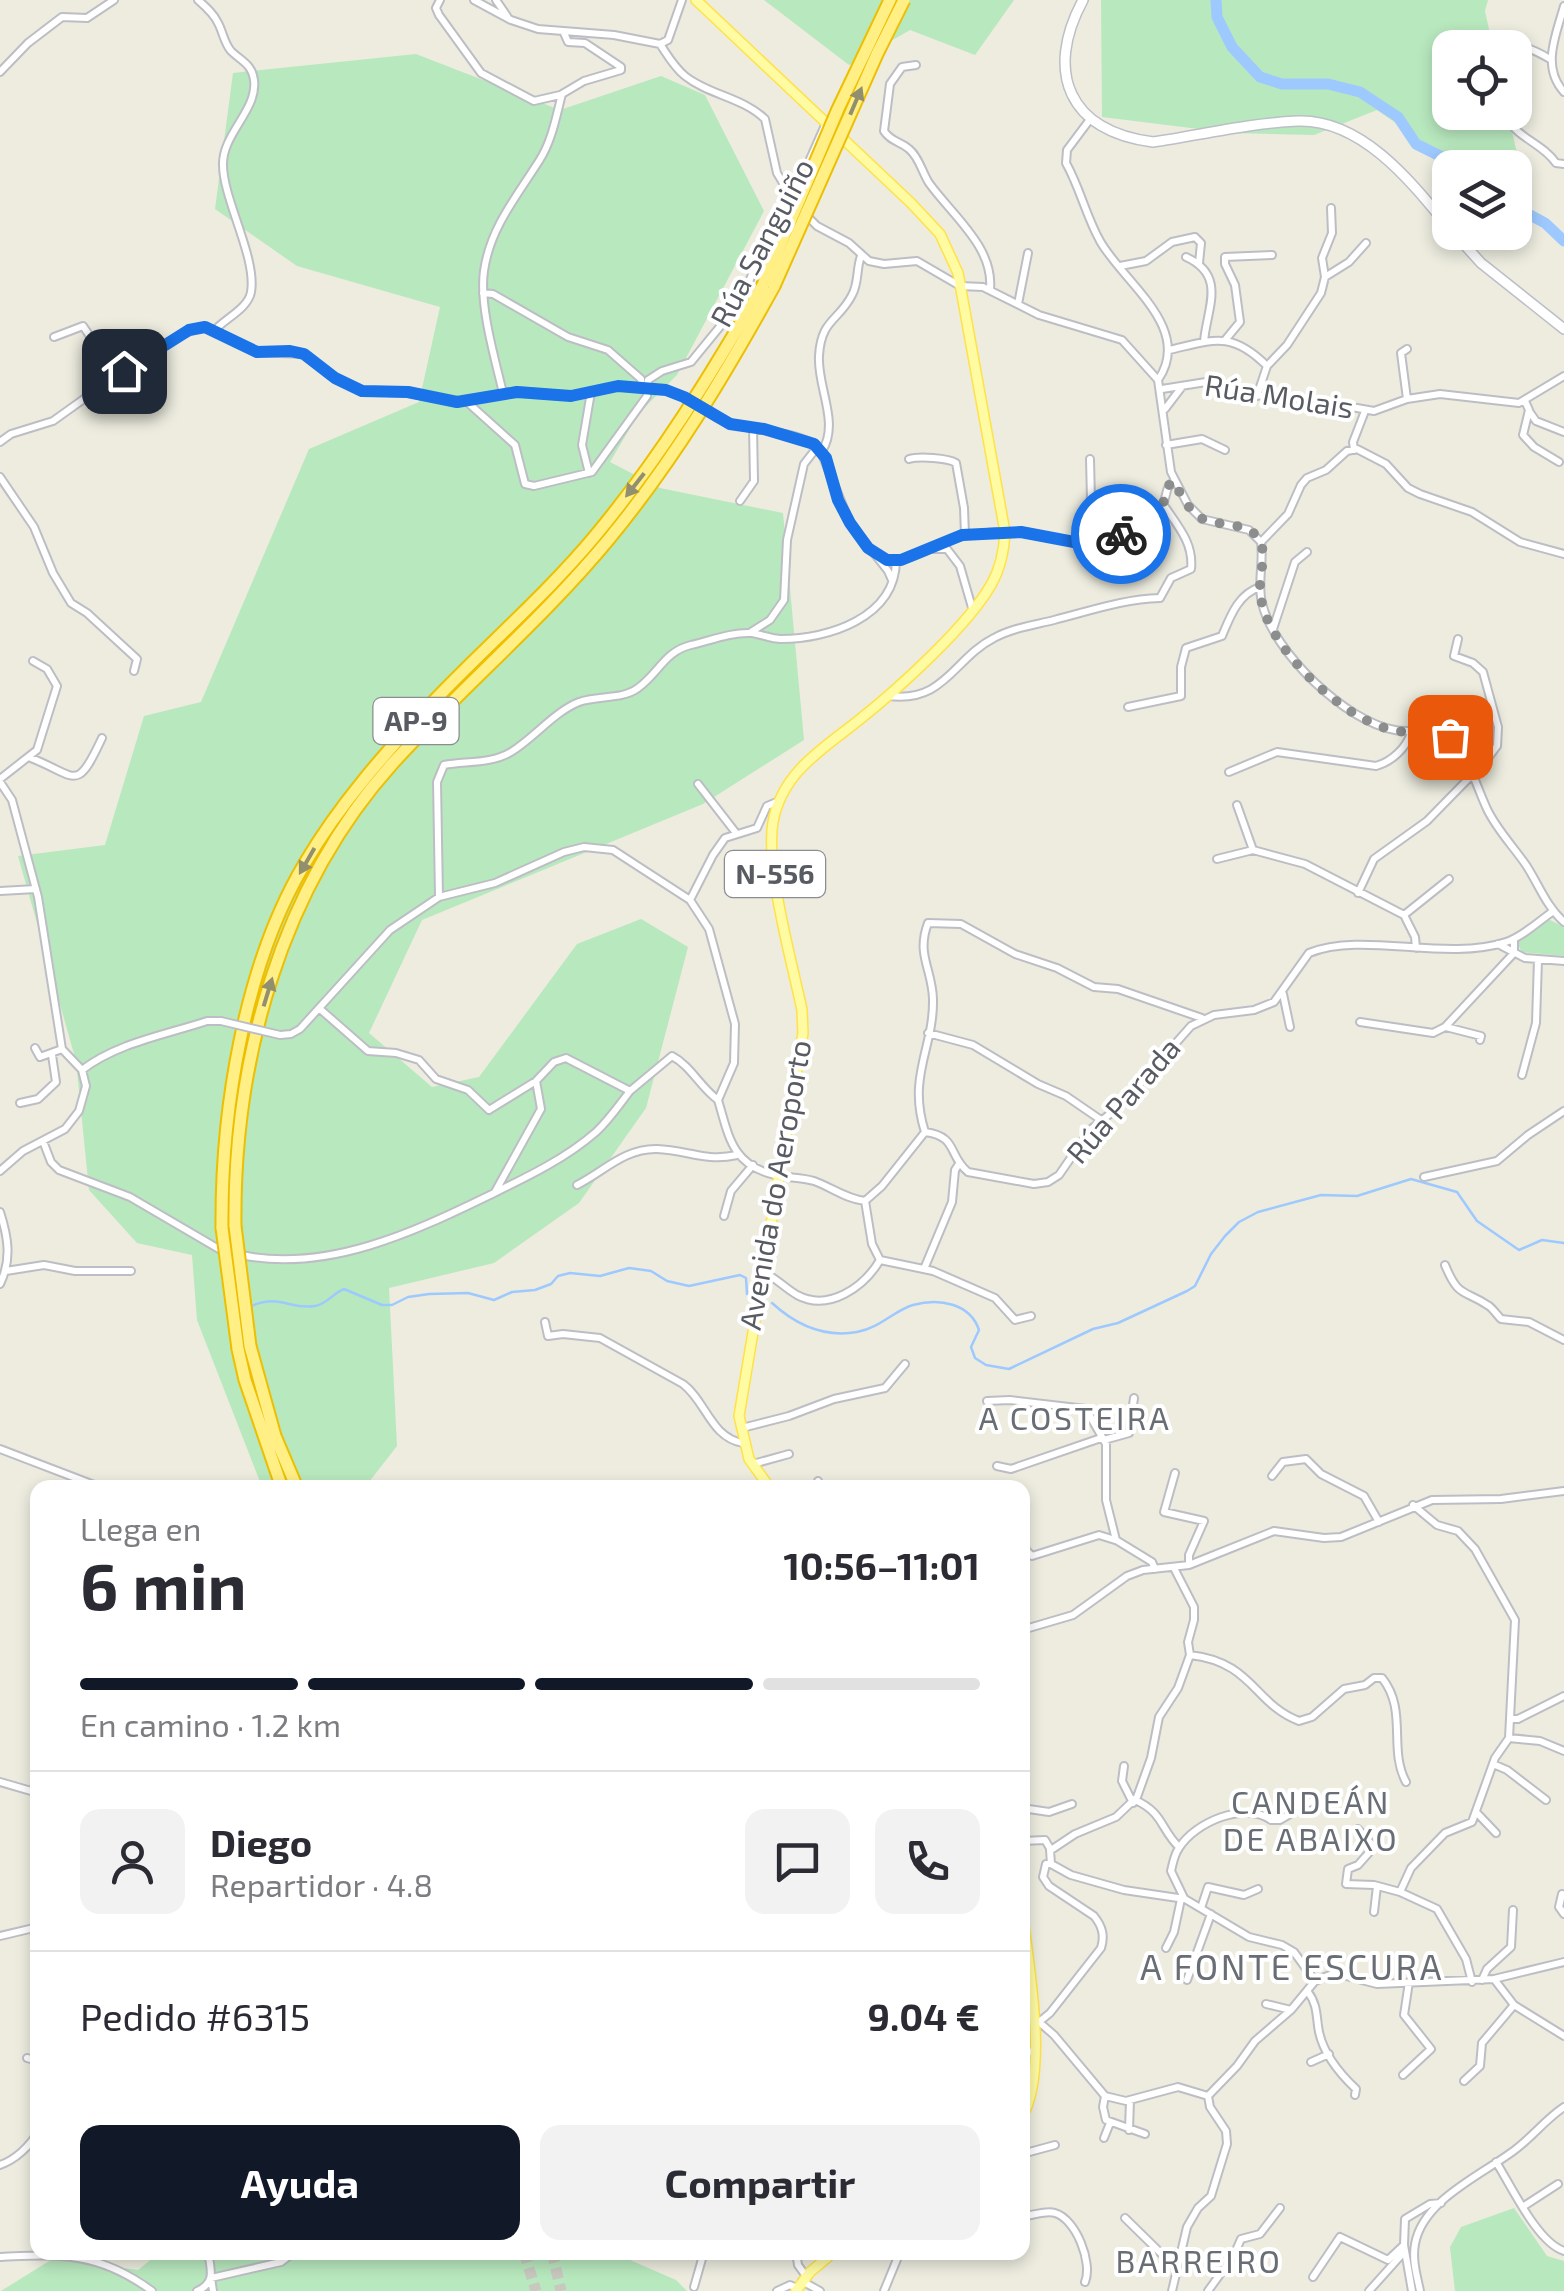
<!DOCTYPE html>
<html lang="es">
<head>
<meta charset="utf-8">
<style>
  body { margin:0; font-family:"Exo 2",sans-serif; background:#f2f2f3; color:#2b2b33; height:100vh; display:flex; flex-direction:column; font-size:38px; white-space:nowrap }
  * { box-sizing:border-box; margin:0 }
  p { font-size:32px; color:#7c7c81 }
  .icon { flex:none; width:55px; height:55px; fill:none; stroke:currentColor; stroke-width:2; stroke-linecap:round; stroke-linejoin:round }
  .map { position:relative; flex:1; overflow:hidden }
  .side { position:absolute; left:30px; top:1480px; width:1000px; height:780px; display:flex; flex-direction:column; background:#fff; border-radius:20px; box-shadow:0 5px 15px #0003 }
  .side>* { flex:none }
  .controls { position:absolute; left:1432px; top:30px; display:grid; gap:20px }
  .controls a { display:grid; place-items:center; width:100px; height:100px; border-radius:20px; background:#fff; box-shadow:0 5px 15px #0003; font-size:50px }
  .pin { position:absolute; display:grid; place-items:center; width:85px; height:85px; color:#fff; margin:-42px; border-radius:20px; box-shadow:0 5px 15px #0006 }
  .courier { position:absolute; display:grid; place-items:center; width:100px; height:100px; margin:-50px; border:8px solid #1a73e8; border-radius:50%; background:#fff; color:#222; box-shadow:0 2px 12px #0007 }
  .overview em { font-style:normal; font-weight:700 }
  .overview div { display:flex; flex-direction:column-reverse }
  .overview { display:flex; align-items:center; justify-content:space-between; height:170px; padding:0 50px }
  h1 { font-size:65px; font-weight:700; line-height:75px }
  .bar { display:grid; grid-template-columns:repeat(4,1fr); gap:15px 10px; align-content:center; height:120px; padding:0 50px }
  .bar i { height:12px; border-radius:8px; background:#e1e1e2 }
  .bar .selected { background:#111827 }
  .bar p { grid-column:span 4 }
  .line { display:flex; align-items:center; gap:25px; padding:0 50px; border-top:2px solid #e1e1e2 }
  .line div { flex:1 }
  .round { display:grid; place-items:center; flex:none; width:105px; height:105px; border-radius:20px; background:#f2f2f3 }
  .primary-button { display:flex; gap:20px; margin-top:auto; padding:20px 50px }
  .primary-button a { flex:1; height:115px; border-radius:20px; background:#111827; color:#fff; font-size:40px; font-weight:700; line-height:115px; text-align:center }
  .primary-button a+a { background:#f2f2f3; color:#2b2b33 }
  .map>svg:first-child { display:block }
  .green { fill:#b8e8be }
  .lines { fill:none; stroke-linecap:round; stroke-linejoin:round }
  .stream { stroke:#9ec9ff; stroke-width:2.5 }
  .river { stroke:#9ec9ff; stroke-width:11 }
  .motorway-tunnel { stroke:#c8c8c0; stroke-width:11; stroke-dasharray:11 5.5; stroke-linecap:butt }
  .minor-casing { stroke:#bdbec5; stroke-width:10 }
  .secondary-casing { stroke:#bcbfc7; stroke-width:12 }
  .primary-casing { stroke:#ffe247; stroke-width:12 }
  .motorway-casing { stroke:#edbf00; stroke-width:15 }
  .minor { stroke:#fff; stroke-width:6 }
  .secondary { stroke:#fff; stroke-width:9 }
  .primary { stroke:#fffba3; stroke-width:9 }
  .motorway { stroke:#ffef85; stroke-width:11 }
  .minor-bridge-casing { stroke:#bdbec5; stroke-width:10; stroke-linecap:butt }
  .motorway-bridge-casing { stroke:#edbf00; stroke-width:15; stroke-linecap:butt }
  .minor-bridge { stroke:#fff; stroke-width:6 }
  .motorway-bridge { stroke:#ffef85; stroke-width:11 }
  .oneway { fill:#928f6e }
  .done { stroke:#8c8e8e; stroke-width:10; stroke-dasharray:0 18 }
  .route { stroke:#1a73e8; stroke-width:12 }
  .labels { text-anchor:middle; stroke-width:8; stroke-linejoin:round; paint-order:stroke }
  .shield { fill:#fff; stroke:#8a8d91; stroke-width:2.5 }
  .shield-label { font-size:28px; font-weight:bold; fill:#585c62 }
  .street-label { font-size:30px; fill:#585c62; stroke:#fff }
  .neighbourhood-label { font-size:32px; letter-spacing:2.5px; fill:#696d74; stroke:#fff }
  .quarter-label { font-size:35px; letter-spacing:2.5px; fill:#696d74; stroke:#fff }
</style>
</head>
<body>
<div class="map">
<svg width="1564" height="2291" viewBox="0 0 1564 2291">
  <rect width="100%" height="100%" fill="#edecdf"/>
  <path class="green" d="M764,0H1014L975,55L910,30L849,65Z
    M1101,0H1488L1485,11L1493,47L1450,48V112L1508,113L1520,167H1459L1377,110L1314,135L1231,133L1102,117Z
    M416,54L560,110L661,76L705,95L764,211L677,375L639,413L610,462L660,488L783,513L804,740L703,804L422,920L369,1033L432,1087L479,1077L577,944L641,919L688,947L646,1108L579,1203L494,1263L389,1288L397,1446L365,1487H262L197,1320L192,1255L137,1243L89,1190L76,1061L18,856L105,845L144,716L201,702L309,449L419,402L440,307L297,266L215,209L233,73Z
    M1548,919L1564,927V956L1522,952L1517,943L1518,938Z
    M1514,2208L1547,2256L1564,2261V2291H1455L1450,2247L1461,2227Z
    M160,2252L614,2253L676,2280L687,2291H1L54,2258L138,2270Z"/>
  <g class="lines">
    <path class="stream" d="M772,1303C796,1325 823,1338 857,1332C880,1328 895,1310 913,1305C939,1298 970,1303 979,1330L971,1347L975,1358L986,1365L1009,1369L1093,1329L1118,1323L1187,1291L1195,1286L1211,1254L1225,1236L1239,1222L1258,1212L1321,1195L1357,1196L1411,1179L1457,1192L1477,1221L1519,1250L1542,1240L1564,1243
      M249,1307C280,1293 289,1310 315,1306C327,1304 332,1294 344,1289L382,1305H392L408,1297L429,1294L468,1293L494,1300L512,1292L535,1290L551,1284L558,1276L570,1273L600,1276L629,1268L651,1271L667,1281L689,1286L740,1275L746,1278L747,1294"/>
    <path class="river" d="M1216,0L1217,17L1232,47L1260,77L1282,84H1328L1360,92L1398,117L1416,144L1464,168
      M1515,207L1545,223L1564,241"/>
    <path class="motorway-tunnel" d="M524,2252L536,2291
      M552,2252L561,2291"/>
    <g class="minor-casing">
      <path id="minor" d="M198,0C206,7 214,14 218,23C223,32 224,43 231,51C241,61 252,64 254,80C258,110 222,134 223,165C223,199 257,258 251,292C248,309 224,319 214,331
        M440,0L436,8L439,15L481,73L534,101L560,95
        M474,0L511,20L538,29L614,35L660,44L668,40L682,0
        M496,0L507,16
        M1564,6C1556,35 1541,67 1564,92
        M660,44C668,56 674,67 685,76C709,95 742,97 765,119L777,173L798,208
        M1495,48C1514,40 1533,49 1550,59
        M916,65L902,67L890,84L884,131C891,142 900,141 909,149C919,157 922,172 929,183C952,215 994,247 990,289
        M0,72L28,43L62,17L87,18L114,0
        M1505,112C1512,137 1542,142 1556,163L1564,164
        M1091,118L1067,150L1066,163C1080,188 1086,216 1100,241C1123,282 1194,328 1158,380
        M807,216L817,226L849,243L869,261L884,264L917,261L960,286L983,287L1039,315L1122,340L1158,380L1171,472L1188,505L1202,519L1249,530L1261,542C1264,562 1257,583 1262,603C1273,652 1346,722 1395,730C1415,734 1439,724 1453,740C1469,758 1477,788 1487,809C1497,830 1513,846 1526,865C1539,885 1546,906 1564,922
        M1186,257C1228,276 1206,310 1204,342
        M1120,266L1146,261L1172,242L1195,237L1201,243L1199,263
        M1325,277L1349,262L1366,243
        M483,293L493,294L568,337L608,350L641,379L642,388
        M1018,304L1028,253
        M54,337L83,326L104,357L112,378
        M1226,339L1240,322L1235,285L1225,264V257L1272,255
        M1169,350C1213,340 1231,330 1267,366
        M1162,389L1206,382L1246,394L1300,398L1374,411L1407,399L1440,394L1519,403L1564,376
        M503,393C495,359 479,305 484,271C490,228 517,196 539,161C552,141 556,117 562,94L584,81L621,70V67L585,43L568,42L564,33
        M1257,396L1267,366L1287,345L1321,293L1325,277L1322,258L1332,233L1331,208
        M1407,399L1401,353L1407,349
        M466,401L515,445L525,484L534,486L592,472L647,396L648,380L662,371L691,362L727,318L745,291L773,225L791,202L826,123
        M1525,401L1529,410L1523,435L1534,447L1559,462
        M1165,409L1181,388
        M1529,411L1536,421L1564,432
        M716,417C747,434 789,427 819,447L850,523L888,571L892,580
        M0,442L11,434L53,421L123,371L177,337L200,327L210,329L257,352L303,354L335,378L361,391L408,393L457,402L517,391L571,396L618,386L665,390L684,397
        M1166,445L1202,439L1225,450
        M1354,450L1353,442L1365,411
        M822,451C840,423 817,387 819,356C821,319 839,321 852,295C859,283 856,269 861,256
        M909,459C919,456 948,458 956,463L964,508L965,535
        M1090,459L1092,541
        M589,473L582,445L591,392
        M0,477L34,527L53,573L71,603L87,613L137,659L134,671
        M740,501L754,481L753,427
        M1261,542L1288,514L1301,485L1307,478L1326,470L1347,451L1357,449L1386,464L1408,488L1420,494L1472,512L1520,542L1564,554
        M933,549H947L960,566L973,611
        M875,554C904,574 937,538 969,535C986,533 1005,530 1023,533C1054,537 1083,548 1114,536C1128,531 1158,515 1164,501C1168,491 1165,488 1174,481
        M1273,629L1295,562L1307,552
        M751,632L770,620L784,600L787,540L804,464L818,446
        M1458,639L1454,656L1473,663L1483,672L1498,727L1497,746L1473,778
        M889,696C945,703 954,658 994,638C1012,628 1034,625 1054,620C1090,611 1123,599 1160,598L1171,578L1191,569C1194,543 1177,525 1163,504
        M1128,707L1181,696V667L1186,648L1222,636C1230,617 1238,594 1260,587
        M31,758C77,776 76,794 102,738
        M1229,772L1277,752L1376,766C1391,762 1407,748 1411,732
        M0,779L37,750L57,686L47,669L33,661
        M0,782L12,800L38,897L62,1049L82,1070L86,1086L79,1111L65,1129L23,1151L0,1171
        M698,784L736,833
        M1237,805L1253,850
        M1217,859L1253,850L1305,864L1404,915L1415,937L1416,948
        M0,891L36,889
        M1358,893L1374,859L1427,821L1471,776
        M439,897L437,782L444,765C466,761 491,764 511,752C534,738 554,712 579,702C598,695 622,700 638,688C658,674 665,651 691,645C709,641 731,632 751,633C761,634 771,639 781,639C828,639 895,618 896,561
        M690,900L713,855L725,838L757,828L767,806L779,801
        M1404,915L1449,879
        M1498,944L1525,958L1564,961
        M1283,994L1290,1027
        M320,1009L368,1051L396,1053L419,1060L436,1079L468,1090L489,1110L536,1081L554,1062L566,1058L630,1091L672,1056C691,1066 700,1087 718,1100
        M1360,1022L1433,1033L1445,1027L1514,953V939
        M1446,1027L1481,1036L1480,1040
        M928,1033L973,1045L1038,1084L1066,1096L1101,1120
        M280,1035L291,1034L300,1029L390,930L439,897L495,883L564,852L584,847L613,850L690,900L709,929L735,1024L734,1063L718,1100C729,1137 732,1165 775,1175C788,1178 801,1177 814,1181C831,1187 846,1199 865,1201L882,1186L925,1132C958,1136 948,1156 968,1172L1034,1184L1048,1182L1059,1175L1090,1130L1121,1105L1191,1026L1214,1015L1254,1010L1274,1002L1309,953C1364,931 1444,962 1506,942C1522,937 1538,922 1552,912
        M35,1048L40,1057L62,1049
        M82,1070C117,1043 165,1035 207,1021H221
        M1522,1075L1536,1023L1538,959
        M20,1103L38,1099L56,1082L52,1055
        M925,1132C907,1076 934,1048 933,999C932,968 916,955 928,923L961,924L1015,954L1057,968L1094,987L1118,989L1202,1018
        M43,1141L51,1162L59,1170L130,1197L224,1252
        M1424,1177L1497,1161L1528,1135L1564,1111
        M577,1185C603,1172 625,1148 657,1149C687,1150 705,1162 737,1155
        M495,1192L541,1109L536,1081
        M865,1201L872,1244L880,1260L933,1271L995,1298L1015,1320L1031,1316
        M0,1212C8,1237 12,1259 0,1284
        M724,1216L731,1191L753,1165
        M241,1255C327,1273 414,1232 490,1195C527,1177 565,1159 596,1132C609,1120 619,1105 630,1091
        M1445,1265C1459,1299 1464,1289 1489,1306C1494,1310 1497,1315 1501,1319L1529,1322L1564,1340
        M924,1269L952,1202L955,1170L959,1164
        M6,1271L44,1265L75,1271H131
        M763,1272C776,1278 785,1288 797,1295C829,1312 864,1287 880,1260
        M545,1322L548,1336L563,1334L600,1338L683,1384C706,1401 711,1438 743,1443
        M987,1401L1010,1400L1086,1409L1106,1444V1500L1116,1540L1152,1562L1155,1569
        M742,1428L789,1416L834,1399L885,1388L905,1364
        M1104,1440L1129,1433L1134,1398
        M0,1449L102,1488
        M753,1464L789,1454
        M997,1466L1011,1469L1101,1438
        M1175,1473L1164,1512L1204,1521L1189,1555V1565
        M1272,1476L1283,1462L1306,1459L1321,1474L1364,1496L1379,1522
        M817,1488L818,1481
        M1413,1505L1437,1525L1458,1531L1475,1549L1515,1620L1509,1738L1495,1758L1472,1822L1445,1833L1411,1868L1400,1892L1437,1909L1466,1959L1472,1982
        M1022,1533L1026,1550L1032,1556L1099,1535L1115,1540
        M1022,1630L1073,1615L1127,1576L1143,1570L1189,1565L1274,1531L1324,1538L1341,1537L1432,1500L1501,1499L1564,1491
        M1190,1655C1253,1662 1254,1704 1299,1721L1312,1717L1344,1689L1365,1685L1374,1678H1382C1408,1710 1388,1749 1406,1782
        M1511,1719H1518L1564,1696
        M1509,1738L1540,1741L1564,1751
        M1493,1764L1507,1770L1546,1800
        M1124,1766L1122,1781L1133,1803
        M0,1782L38,1793
        M1135,1800C1163,1812 1161,1830 1179,1847
        M1022,1808L1049,1812L1072,1804
        M1477,1813L1496,1833
        M1358,1829L1374,1847L1358,1865L1348,1869L1346,1884L1374,1885L1400,1892
        M1022,1841L1045,1840L1051,1850
        M1051,1850L1075,1834L1116,1817L1137,1797L1151,1758L1159,1717L1178,1688L1190,1655L1188,1642L1194,1620V1607L1174,1568
        M1051,1864L1071,1875L1124,1890L1185,1899L1249,1937L1282,1945L1294,1952L1315,1981L1335,1973L1377,1984L1494,1979L1514,2005L1564,2036
        M1562,1894L1559,1907L1564,1914
        M1184,1898L1171,1871C1173,1863 1174,1855 1179,1848C1195,1822 1245,1801 1271,1820H1280L1317,1798
        M1201,1908L1208,1887L1244,1895L1258,1889
        M1374,1912L1377,1886
        M0,1936L38,1927
        M1166,1948L1174,1932L1181,1899
        M1494,1979L1564,1962
        M1187,1980L1211,1914
        M1482,1980L1487,1969L1511,1947L1513,1910
        M1308,1992C1318,2005 1316,2017 1319,2032C1324,2055 1340,2074 1356,2089L1355,2095
        M1266,2004L1291,2010
        M1039,2022L1050,2013L1101,1948C1105,1935 1102,1926 1094,1916L1049,1886L1043,1877L1046,1864H1051L1050,1850
        M1039,2022L1054,2035L1105,2096L1126,2101L1178,2087L1208,2096
        M1022,2055L1035,2050
        M27,2058L38,2061
        M1311,2062L1329,2054
        M1403,2075L1431,2049L1404,2015L1409,1982
        M1464,2081L1480,2066L1482,2043L1514,2005
        M1105,2096L1103,2107L1106,2120L1145,2134
        M1208,2096L1237,2066L1255,2041L1291,2010L1315,1981
        M1129,2130L1130,2100
        M1104,2138L1110,2123
        M1022,2154L1055,2145
        M1496,2162C1512,2187 1537,2242 1564,2251
        M0,2165C15,2160 30,2146 38,2132
        M1524,2206L1558,2184
        M1022,2216C1033,2216 1045,2210 1055,2213C1076,2219 1093,2263 1085,2282
        M1125,2218L1178,2270
        M796,2252L798,2265L806,2276
        M0,2257C62,2254 99,2252 152,2291
        M1313,2277L1340,2237L1388,2260L1404,2245
        M802,2281L820,2291
        M694,2287L704,2252
        M197,2291C216,2283 211,2270 208,2252
        M213,2291L211,2278L281,2262L294,2252
        M777,2291L790,2285L797,2288
        M884,2291L900,2252
        M1172,2291L1187,2227L1198,2208L1211,2196L1227,2144L1226,2131L1210,2107L1208,2096
        M1208,2291L1234,2255L1241,2239L1260,2234L1280,2208
        M1369,2291L1404,2252
        M1412,2291L1404,2245L1405,2219L1430,2204L1441,2203
        M1420,2291C1417,2276 1412,2260 1415,2244C1423,2199 1484,2174 1516,2149C1533,2136 1546,2119 1564,2107"/>
    </g>
    <g class="secondary-casing">
      <path id="secondary" d="M1083,0C1044,72 1069,132 1153,142C1200,135 1250,123 1298,121C1363,119 1413,184 1450,229
        M1453,232L1481,263L1564,329"/>
    </g>
    <g class="primary-casing">
      <path id="primary" d="M696,0L911,203L940,234L958,273L1005,532C1004,550 1001,567 992,583C970,624 897,690 859,720C823,749 782,772 773,822C765,867 792,962 802,1010L803,1033L739,1416L749,1459L770,1488
        M1022,1909C1028,1964 1049,2070 1022,2117
        M796,2291L810,2272L834,2252"/>
    </g>
    <g class="motorway-casing">
      <path id="motorway" d="M235,1226C233,1061 281,887 393,763C463,686 543,619 609,539C674,460 725,375 774,286
        M222,1228C221,1111 244,965 305,863C339,805 385,753 431,704C485,647 545,596 595,536C660,458 712,373 763,285
        M250,1346L275,1436L297,1488
        M238,1349L245,1380L282,1488"/>
    </g>
    <use href="#minor" class="minor"/>
    <use href="#secondary" class="secondary"/>
    <use href="#primary" class="primary"/>
    <use href="#motorway" class="motorway"/>
    <g class="minor-bridge-casing">
      <path id="minor-bridge" d="M684,397L716,417
        M221,1021L280,1035"/>
    </g>
    <g class="motorway-bridge-casing">
      <path id="motorway-bridge" d="M763,285L838,109L890,0
        M774,286L877,54L904,0
        M235,1226L250,1346
        M222,1228L238,1349"/>
    </g>
    <use href="#minor-bridge" class="minor-bridge"/>
    <use href="#motorway-bridge" class="motorway-bridge"/>
  </g>
  <defs><path id="oneway-solid" d="M-6-.8H1V-3.2L6.5 0L1 3.2V.8H-6Z" transform="scale(2.5)"/></defs>
  <g class="oneway">
    <use href="#oneway-solid" transform="translate(856 101) rotate(-67)"/>
    <use href="#oneway-solid" transform="translate(635 485) rotate(128)"/>
    <use href="#oneway-solid" transform="translate(307 861) rotate(120)"/>
    <use href="#oneway-solid" transform="translate(268 992) rotate(-73)"/>
  </g>
  <g class="lines">
    <path class="done" d="M1121,534L1163,504L1168,486L1174,481C1180,494 1189,511 1201,518C1217,527 1247,521 1258,538C1268,551 1259,575 1260,591C1261,603 1265,616 1271,627C1292,668 1351,724 1398,731C1417,734 1434,726 1450,737"/>
    <path class="route" d="M124,371L189,330L205,327L257,352L290,351L304,354L335,378L362,391L408,392L457,402L517,392L571,396L618,386L666,390L684,397L730,424L764,429L814,444L826,458L838,500L850,523L868,548L887,560H901L962,535L1021,532L1074,542L1099,540L1121,534"/>
  </g>
  <g class="labels">
    <g class="shield">
      <rect x="373.5" y="698" width="85" height="46" rx="8"/>
      <rect x="725" y="851" width="100" height="46" rx="8"/>
    </g>
    <g class="shield-label">
      <text x="416" y="731">AP-9</text>
      <text x="775" y="884">N-556</text>
    </g>
    <g class="street-label">
      <text transform="translate(763 243) rotate(-62)" y="10">Rúa Sanguiño</text>
      <text transform="translate(1279 397) rotate(9)" y="10">Rúa Molais</text>
      <text transform="translate(1124 1101) rotate(-49)" y="10">Rúa Parada</text>
      <text transform="translate(776 1185) rotate(-80)" y="10">Avenida do Aeroporto</text>
    </g>
    <g class="neighbourhood-label">
      <text x="1075" y="1430">A COSTEIRA</text>
      <text x="1311" y="1814">CANDEÁN<tspan x="1311" dy="37">DE ABAIXO</tspan></text>
      <text x="1199" y="2273">BARREIRO</text>
    </g>
    <g class="quarter-label">
      <text x="1292" y="1980">A FONTE ESCURA</text>
    </g>
  </g>
</svg>
<div class="controls">
<a><svg class="icon" aria-label="locate" viewBox="0 0 24 24"><circle cx="12" cy="12" r="6"/><path d="M12 2v4M12 18v4M2 12h4M18 12h4"/></svg></a>
<a><svg class="icon" aria-label="layers" viewBox="0 0 24 24"><path d="M12 4l9 5-9 5-9-5zM3 14l9 5 9-5"/></svg></a>
</div>
<div class="pin" style="left:1450px;top:737px;background:#ea580c"><svg class="icon" aria-label="bag" viewBox="0 0 24 24"><path d="M5 8h14l-1 12H6zM9 8a3 3 0 0 1 6 0"/></svg></div>
<div class="pin" style="left:124px;top:371px;background:#1f2937"><svg class="icon" aria-label="home" viewBox="0 0 24 24"><path d="M3 11l9-7 9 7M6 9v11h12V9"/></svg></div>
<div class="courier" style="left:1121px;top:534px"><svg class="icon" aria-label="bike" viewBox="0 0 24 24"><circle cx="6" cy="16" r="4"/><circle cx="18" cy="16" r="4"/><path d="M6 16l4-8h5l3 8M10 8l3 8H6M13 5h3"/></svg></div>
<section class="side">
<div class="overview"><div><h1>6 min</h1><p>Llega en</p></div><em>10:56–11:01</em></div>
<div class="bar"><i class="selected"></i><i class="selected"></i><i class="selected"></i><i></i><p>En camino · 1.2 km</p></div>
<div class="line" style="height:180px"><a class="round"><svg class="icon" aria-label="person" viewBox="0 0 24 24"><circle cx="12" cy="8" r="4"/><path d="M4 21q1-7 8-7t8 7"/></svg></a><div><b>Diego</b><p>Repartidor · 4.8</p></div><a class="round"><svg class="icon" aria-label="chat" viewBox="0 0 24 24"><path d="M4 5h16v11H9l-5 4z"/></svg></a><a class="round"><svg class="icon" aria-label="phone" viewBox="0 0 24 24"><path d="M5 4h4l2 5-3 2q2 4 5 5l2-3 5 2v4C11 20 4 13 5 4z"/></svg></a></div>
<div class="line" style="height:130px"><div>Pedido #6315</div><b>9.04 €</b></div>
<div class="primary-button"><a>Ayuda</a><a>Compartir</a></div>
</section>
</div>
</body>
</html>
